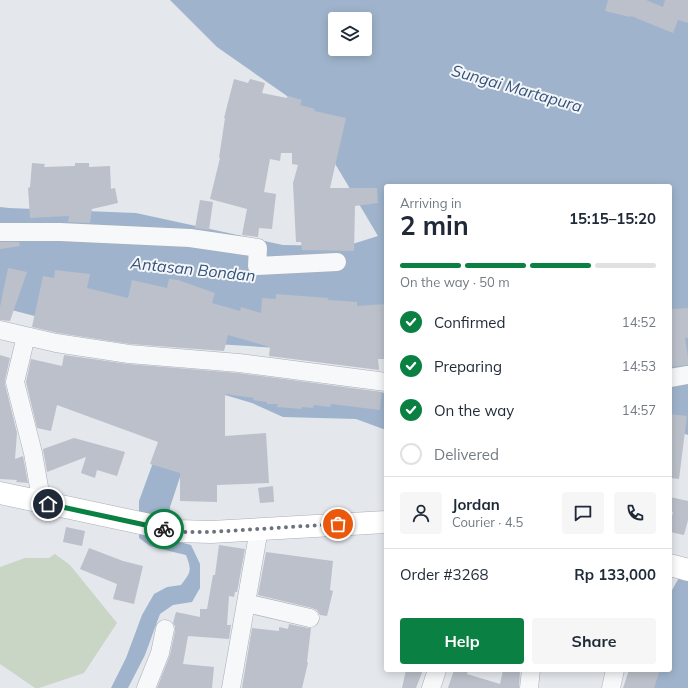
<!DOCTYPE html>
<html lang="en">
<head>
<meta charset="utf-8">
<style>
  body { margin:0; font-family:Mulish,sans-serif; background:#f6f6f7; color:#1f2937; height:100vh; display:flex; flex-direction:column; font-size:15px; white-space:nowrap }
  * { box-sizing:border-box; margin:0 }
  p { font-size:13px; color:#747a83 }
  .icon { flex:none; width:22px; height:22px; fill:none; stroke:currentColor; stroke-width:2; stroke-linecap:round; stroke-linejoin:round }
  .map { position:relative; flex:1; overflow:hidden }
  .drawer { position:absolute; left:384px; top:184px; width:288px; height:488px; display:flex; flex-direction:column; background:#fff; border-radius:4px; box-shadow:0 2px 10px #0003 }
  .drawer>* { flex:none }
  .buttons { position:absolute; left:328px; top:12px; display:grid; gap:8px }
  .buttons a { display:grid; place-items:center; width:44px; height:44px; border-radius:4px; background:#fff; box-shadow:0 2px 10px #0003; font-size:20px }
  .pin { position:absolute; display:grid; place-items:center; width:34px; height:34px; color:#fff; margin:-17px; border:2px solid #fff; border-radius:50%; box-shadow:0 1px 4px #0007 }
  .courier { position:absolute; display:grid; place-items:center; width:40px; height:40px; margin:-20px; border:3px solid #0b8043; border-radius:50%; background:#fff; color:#222; box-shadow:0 1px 5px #0007 }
  .overview em { font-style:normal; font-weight:700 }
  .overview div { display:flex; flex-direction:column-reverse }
  .overview { display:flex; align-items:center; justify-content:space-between; height:68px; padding:0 16px }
  h1 { font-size:26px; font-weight:700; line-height:30px }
  .bar { display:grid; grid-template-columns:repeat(4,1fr); gap:6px 4px; align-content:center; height:48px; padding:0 16px }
  .bar i { height:5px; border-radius:3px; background:#e0e1e3 }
  .bar .active { background:#0b8043 }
  .bar p { grid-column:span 4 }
  .line { display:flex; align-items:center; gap:10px; padding:0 16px; border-top:1px solid #e0e1e3 }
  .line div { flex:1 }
  .round { display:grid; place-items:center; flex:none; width:42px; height:42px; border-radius:4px; background:#f6f6f7 }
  ol { padding:0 16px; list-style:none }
  li { display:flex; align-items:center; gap:12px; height:44px }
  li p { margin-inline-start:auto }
  li .icon { padding:4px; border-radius:50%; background:#0b8043; color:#fff; stroke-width:4 }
  li:last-child { color:#747a83 }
  li i { width:22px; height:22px; border:2px solid #e0e1e3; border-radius:50% }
  .primary-button { display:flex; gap:8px; margin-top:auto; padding:8px 16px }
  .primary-button a { flex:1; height:46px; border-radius:4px; background:#0b8043; color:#fff; font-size:16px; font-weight:700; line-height:46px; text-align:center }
  .primary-button a+a { background:#f6f6f7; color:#1f2937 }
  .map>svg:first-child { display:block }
  .green { fill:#c9d6c5 }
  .water { fill:#9fb4cc; fill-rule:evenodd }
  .building { fill:#bbc0ca }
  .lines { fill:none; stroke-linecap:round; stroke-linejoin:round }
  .street-casing { stroke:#a9aeb7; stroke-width:19 }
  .secondary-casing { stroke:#a9aeb7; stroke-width:23 }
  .street { stroke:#f7f8fa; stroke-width:18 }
  .secondary { stroke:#fff; stroke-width:22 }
  .done { stroke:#6c737f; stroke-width:4; stroke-dasharray:0 7.2 }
  .route { stroke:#0b8043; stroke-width:5 }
  .labels { text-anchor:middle; stroke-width:4; stroke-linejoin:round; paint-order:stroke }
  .water-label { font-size:16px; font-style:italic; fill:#34527a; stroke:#f4f6f9 }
</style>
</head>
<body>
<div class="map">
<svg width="688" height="688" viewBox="0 0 688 688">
  <rect width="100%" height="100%" fill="#e4e7ec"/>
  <path class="green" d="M55,554L70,565L117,623L84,673L39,688H35L0,664V567L25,558H49Z"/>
  <path class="water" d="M170,0H688V435L672,429H670V186H386V340L326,351L119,338L0,307V207L9,208L136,213L283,245L346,246L378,236L324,145L287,96L217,47ZM335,19H365V49H335Z
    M245,376L386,393V430L356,419L283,417L252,403L225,395L182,471L170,507L172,540L191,545L200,564V588L192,602L173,605L160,614L145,655L128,688H111L126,658L142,615L154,594L167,587L181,585C191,572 192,571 186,555L169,551L150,546L139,538V501L162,438Z
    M688,561V688H640L646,670H670V594Z"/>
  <path class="building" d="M608,0H646L663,7L665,0H688V23L678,20L673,33L631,16L630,17L605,11Z
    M234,79L248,83L250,79L265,83L262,93L287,98L288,96L302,100L300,105L315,109L314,111L346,118L330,188H377L378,203L355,206L354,251L302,250L301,242H296L293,183L298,165L292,164V153H281L280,161L270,159L264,192L276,194L272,229L259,228L258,237L242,235L247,209L210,199L220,158H219L225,118H224Z
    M32,163L45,164L44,167L75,166V163H89V167L110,166L111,189L115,188L118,203L92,209L90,223L68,222L69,216L30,218L28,188L30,187Z
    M200,200L213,202L209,230L195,228Z
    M0,242H19L20,246L0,249Z
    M8,268L27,272L10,321L0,320V307Z
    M55,270L90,274L87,288L128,298L132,280L167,288L169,279L178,280L215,293L212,303L240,311L241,307L261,313L262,298L276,299V294L328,298V300L357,302V306L386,304V359H378L379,370L269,356L270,347L228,335L224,351L130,344L58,333L32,327L43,276L54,278Z
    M688,308V338H685L688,357V365L670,367V309Z
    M0,355L10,358L5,380V384L17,433L15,459L23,456L28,483L16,482L17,480L0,479Z
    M64,355L128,364L238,373L382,392L380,410L331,404L330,407L314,405L313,408L302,407V409L277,407L278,404H267V402L253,400L254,398L225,394V436L266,433L269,483L217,485V502L180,501V473L150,464L158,442L57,405L51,431L37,428L26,382L31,359L62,366Z
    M670,414L687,416L679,479L670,478Z
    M74,438L125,452L117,476L97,470L95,478L81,473L86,457L47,472L43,449Z
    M273,486L274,502L260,503L258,488Z
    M670,497L688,501V520L684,535L670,532V524L673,512H670Z
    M66,527L85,531L82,546L63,542Z
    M219,545L245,549L237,592H235L234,597L229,596L227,625H231L229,639L188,636L183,664L214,667L212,688H157L170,655L175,631V626L173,623L176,612L200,617V609H207L213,575H215Z
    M89,548L123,561L143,566L134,604L113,599L117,584L80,569Z
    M266,552L333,561L330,590L333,591L327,616L320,615L317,610L312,608L258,595Z
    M289,624L308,628H311L307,662L308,663L302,688H242L252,628L279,631V627L288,629Z
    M406,670H423L416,688H402Z
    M454,670H468L467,674L500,684L503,670H520L519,688H448Z
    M629,670H660L654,688H623Z"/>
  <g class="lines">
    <g class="street-casing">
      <path id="street" d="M0,232H60L190,238L258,248L257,266L337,262
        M0,330L56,343L129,354L239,363L386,382
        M26,336L15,382L33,453L39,487L38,501
        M670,378L688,375
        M246,603L310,618
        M146,688L160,653L165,629
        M231,688L259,529
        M431,688L437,670
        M529,688L531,670
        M611,688L615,670"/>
    </g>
    <g class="secondary-casing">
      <path id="secondary" d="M0,493L178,531L211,532L386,522
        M670,565L688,570"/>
    </g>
    <use href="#street" class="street"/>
    <use href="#secondary" class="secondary"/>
  </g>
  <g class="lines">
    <path class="done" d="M164,529L178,532H211L338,524"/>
    <path class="route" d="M48,504L164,529"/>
  </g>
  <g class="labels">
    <g class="water-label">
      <text transform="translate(517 88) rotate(16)" y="6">Sungai Martapura</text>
      <text transform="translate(193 269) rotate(6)" y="6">Antasan Bondan</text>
    </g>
  </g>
</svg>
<div class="buttons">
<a><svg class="icon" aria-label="layers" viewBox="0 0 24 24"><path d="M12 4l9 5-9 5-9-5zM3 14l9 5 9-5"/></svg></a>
</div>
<div class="pin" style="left:338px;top:524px;background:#ea580c"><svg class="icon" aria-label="bag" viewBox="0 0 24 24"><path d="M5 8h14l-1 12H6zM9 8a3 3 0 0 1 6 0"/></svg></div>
<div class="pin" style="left:48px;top:504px;background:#1f2937"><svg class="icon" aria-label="home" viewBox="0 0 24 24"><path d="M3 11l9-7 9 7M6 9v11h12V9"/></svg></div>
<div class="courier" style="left:164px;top:529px"><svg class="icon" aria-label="bike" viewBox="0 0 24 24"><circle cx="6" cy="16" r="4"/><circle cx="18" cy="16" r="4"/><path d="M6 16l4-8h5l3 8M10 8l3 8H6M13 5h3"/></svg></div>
<section class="drawer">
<div class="overview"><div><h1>2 min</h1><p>Arriving in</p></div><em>15:15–15:20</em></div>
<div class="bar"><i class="active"></i><i class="active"></i><i class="active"></i><i></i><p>On the way · 50 m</p></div>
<ol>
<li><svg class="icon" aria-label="check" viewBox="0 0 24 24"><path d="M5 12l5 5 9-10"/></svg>Confirmed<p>14:52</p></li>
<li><svg class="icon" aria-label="check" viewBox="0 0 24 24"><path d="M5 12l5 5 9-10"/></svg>Preparing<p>14:53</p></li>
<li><svg class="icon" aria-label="check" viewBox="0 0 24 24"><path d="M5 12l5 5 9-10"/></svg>On the way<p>14:57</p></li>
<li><i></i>Delivered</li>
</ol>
<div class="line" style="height:72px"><a class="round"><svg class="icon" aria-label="person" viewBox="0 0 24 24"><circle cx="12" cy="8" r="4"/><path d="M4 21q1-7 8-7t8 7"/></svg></a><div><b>Jordan</b><p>Courier · 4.5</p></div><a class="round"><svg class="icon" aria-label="chat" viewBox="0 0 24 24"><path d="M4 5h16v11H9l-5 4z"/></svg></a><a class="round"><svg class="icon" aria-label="phone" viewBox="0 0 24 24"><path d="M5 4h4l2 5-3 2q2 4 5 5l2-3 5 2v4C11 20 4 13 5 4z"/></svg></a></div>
<div class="line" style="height:52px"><div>Order #3268</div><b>Rp 133,000</b></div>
<div class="primary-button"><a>Help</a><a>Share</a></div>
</section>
</div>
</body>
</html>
